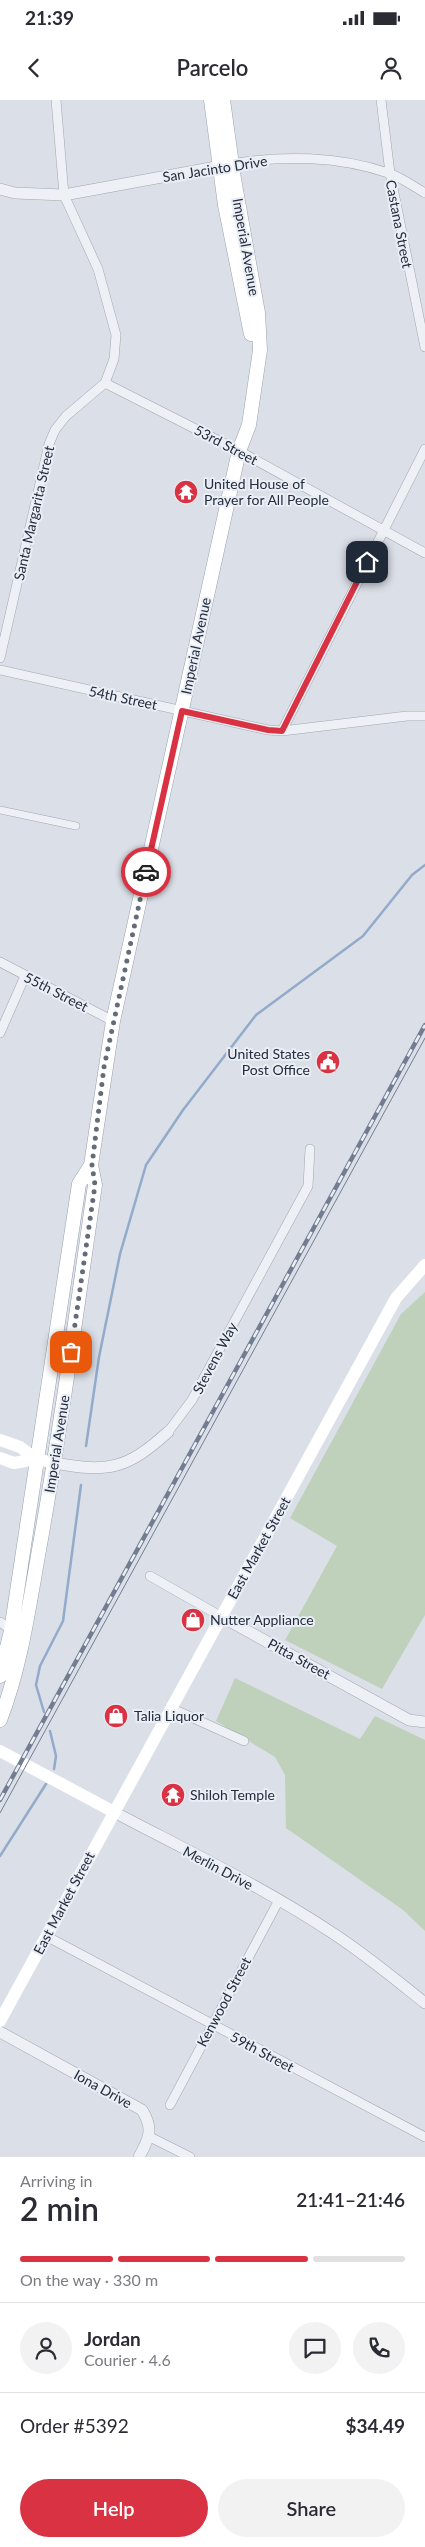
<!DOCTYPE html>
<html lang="en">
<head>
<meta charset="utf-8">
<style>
  body { margin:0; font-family:Lato,sans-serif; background:#f2f2f3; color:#2b2b33; height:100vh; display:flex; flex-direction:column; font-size:19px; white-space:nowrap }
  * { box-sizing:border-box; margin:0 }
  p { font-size:16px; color:#7c7c81 }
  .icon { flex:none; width:28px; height:28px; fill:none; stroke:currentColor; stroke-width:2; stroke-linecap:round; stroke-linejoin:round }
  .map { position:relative; height:2057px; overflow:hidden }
  .panel { display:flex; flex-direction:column; background:#fff; flex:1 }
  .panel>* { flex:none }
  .pin { position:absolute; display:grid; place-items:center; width:42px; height:42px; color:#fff; margin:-21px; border-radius:10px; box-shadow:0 2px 8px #0006 }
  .courier { position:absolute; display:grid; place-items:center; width:50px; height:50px; margin:-25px; border:4px solid #d93243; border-radius:50%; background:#fff; color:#222; box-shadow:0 1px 6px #0007 }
  .headline em { font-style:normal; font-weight:600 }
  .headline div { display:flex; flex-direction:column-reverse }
  .headline { display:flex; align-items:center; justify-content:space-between; height:85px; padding:0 20px }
  h1 { font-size:32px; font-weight:600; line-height:38px }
  .bar { display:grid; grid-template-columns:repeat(4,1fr); gap:8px 5px; align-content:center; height:60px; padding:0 20px }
  .bar i { height:6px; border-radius:4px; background:#e1e1e2 }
  .bar .selected { background:#d93243 }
  .bar p { grid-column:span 4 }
  .line { display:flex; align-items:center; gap:12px; padding:0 20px; border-top:1px solid #e1e1e2 }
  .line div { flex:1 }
  .round { display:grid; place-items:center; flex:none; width:52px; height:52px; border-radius:26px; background:#f2f2f3 }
  .cta { display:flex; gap:10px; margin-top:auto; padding:10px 20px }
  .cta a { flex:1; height:58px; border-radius:30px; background:#d93243; color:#fff; font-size:20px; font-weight:600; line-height:58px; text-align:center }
  .cta a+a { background:#f2f2f3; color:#2b2b33 }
  .status { display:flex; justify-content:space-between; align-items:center; height:35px; padding:0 25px; background:#fff; direction:ltr }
  .status svg { height:14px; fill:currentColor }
  header { display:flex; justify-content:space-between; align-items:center; height:65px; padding:0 20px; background:#fff; font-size:22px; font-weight:600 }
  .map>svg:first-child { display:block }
  .green { fill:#c0d1bb }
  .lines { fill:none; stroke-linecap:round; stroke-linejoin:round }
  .stream { stroke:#92abcb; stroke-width:2.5 }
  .pedestrian-casing { stroke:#a0a6b1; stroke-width:8 }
  .minor-casing { stroke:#a0a6b1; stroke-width:10 }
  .tertiary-casing { stroke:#a0a6b1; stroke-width:12 }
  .primary-casing { stroke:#99a2b3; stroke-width:15 }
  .pedestrian { stroke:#edf0f5; stroke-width:7 }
  .minor { stroke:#edf0f5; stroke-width:9 }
  .tertiary { stroke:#edf0f5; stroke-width:11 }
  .secondary { stroke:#fff; stroke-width:12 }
  .primary { stroke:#fff; stroke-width:14 }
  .tram { stroke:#737d92; stroke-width:1 }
  .rail-casing { stroke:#737d92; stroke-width:4.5 }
  .rail { stroke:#eaeef5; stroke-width:2.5; stroke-dasharray:8; stroke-linecap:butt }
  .done { stroke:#646b79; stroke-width:5; stroke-dasharray:0 9 }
  .route { stroke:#d93243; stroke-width:6 }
  .labels { text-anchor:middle; stroke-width:4; stroke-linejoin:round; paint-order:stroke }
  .street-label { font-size:14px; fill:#242c3e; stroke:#eaeef5 }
  .poi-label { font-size:14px; fill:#242c3e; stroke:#eaeef5; text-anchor:start }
</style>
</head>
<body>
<div class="status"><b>21:39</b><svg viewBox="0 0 49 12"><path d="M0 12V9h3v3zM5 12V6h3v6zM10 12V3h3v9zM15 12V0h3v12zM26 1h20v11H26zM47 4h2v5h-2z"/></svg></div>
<header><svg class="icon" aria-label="back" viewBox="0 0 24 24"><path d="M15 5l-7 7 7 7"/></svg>Parcelo<svg class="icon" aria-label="person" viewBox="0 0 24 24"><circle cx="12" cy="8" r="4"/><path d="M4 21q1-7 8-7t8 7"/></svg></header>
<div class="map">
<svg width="425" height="2057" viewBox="0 0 425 2057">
  <rect width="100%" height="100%" fill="#dbdfe7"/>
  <path class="green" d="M425,1192V1515L382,1589L285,1540L337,1446L290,1418L401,1214Z
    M235,1578L360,1639L375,1616L425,1640V1831L403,1810L286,1728L285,1675L275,1657L216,1621Z"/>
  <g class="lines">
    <path class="stream" d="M86,1346L99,1257L120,1154L146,1065L183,1010L256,915L363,836L412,775L425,765
      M44,1612L36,1585L40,1566L63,1521L81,1385
      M50,1631L56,1656L54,1669
      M0,1756L46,1684"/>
    <g class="pedestrian-casing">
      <path id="pedestrian" d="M0,710L76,726"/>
    </g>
    <g class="minor-casing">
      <path id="minor" d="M381,0L390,73L425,247
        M232,64C283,55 339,56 388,73C401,77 413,86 425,93
        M105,283L239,351L425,453
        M0,558L49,344L55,330L66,316L105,283L114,259L116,235L98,169L64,95L56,0
        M0,570L268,630L282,631L407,616H425
        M282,631L425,349
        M0,862L113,921
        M0,933L25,876
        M168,1332L192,1300L308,1086L310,1049
        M150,1476L222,1517
        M0,1522L14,1532
        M171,1608L244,1641
        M46,1836L425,2037
        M170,2005L279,1800
        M150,2037L190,2057"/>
    </g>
    <g class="tertiary-casing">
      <path id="tertiary" d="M0,89L15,93L64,95L227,65
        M55,1363C109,1373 127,1369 168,1332
        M222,1517L409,1620L425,1622
        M114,1712C188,1751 265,1788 334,1834C366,1855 395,1879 425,1903
        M0,1932L142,2010C154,2029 149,2039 139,2057"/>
    </g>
    <g class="primary-casing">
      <path id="primary" d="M211,0L225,105L251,234
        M0,1576L11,1531L79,1084L91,1065
        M0,1620C21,1566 29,1506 39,1450C61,1329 77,1207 95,1085L91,1065L113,921L239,351L249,325L260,250L258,213L234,79L223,0"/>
    </g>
    <use href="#pedestrian" class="pedestrian"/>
    <use href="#minor" class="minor"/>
    <use href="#tertiary" class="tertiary"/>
    <path class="secondary" d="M0,1340L20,1347L36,1359
      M0,1358L14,1363L36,1359L55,1363
      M0,1651L114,1712
      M0,1921L396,1198L425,1165"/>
    <use href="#primary" class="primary"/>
    <path class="tram" d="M0,1713L425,938"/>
    <g class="rail-casing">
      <path id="rail" d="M0,1700L425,925"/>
    </g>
    <use href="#rail" class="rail"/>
  </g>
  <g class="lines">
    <path class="done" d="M71,1252L95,1085L92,1065L104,967L146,772"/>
    <path class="route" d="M146,772L182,611L268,630L282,631L367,462"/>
  </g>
  <defs>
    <g id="temple-disc" transform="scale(1.25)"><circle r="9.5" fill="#d93243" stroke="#eaeef5"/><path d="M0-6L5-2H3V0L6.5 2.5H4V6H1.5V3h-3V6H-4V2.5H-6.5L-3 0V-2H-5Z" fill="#fff"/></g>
    <g id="civic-disc" transform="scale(1.25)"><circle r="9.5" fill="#d93243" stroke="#eaeef5"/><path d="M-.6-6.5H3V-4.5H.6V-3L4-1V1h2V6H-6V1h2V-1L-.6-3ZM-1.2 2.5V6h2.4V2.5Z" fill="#fff"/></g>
    <g id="shop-disc" transform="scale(1.25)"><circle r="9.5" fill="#d93243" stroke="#eaeef5"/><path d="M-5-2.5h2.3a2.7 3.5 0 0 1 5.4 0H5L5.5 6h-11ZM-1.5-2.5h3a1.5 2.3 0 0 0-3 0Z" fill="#fff"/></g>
  </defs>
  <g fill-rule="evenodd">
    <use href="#temple-disc" x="186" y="392"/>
    <use href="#civic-disc" x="328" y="962"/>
    <use href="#shop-disc" x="193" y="1520"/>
    <use href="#shop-disc" x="116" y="1616"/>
    <use href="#temple-disc" x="173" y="1695"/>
  </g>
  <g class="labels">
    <g class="street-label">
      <text transform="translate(215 69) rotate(-9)" y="5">San Jacinto Drive</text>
      <text transform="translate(399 124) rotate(79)" y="5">Castana Street</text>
      <text transform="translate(246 147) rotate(80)" y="5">Imperial Avenue</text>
      <text transform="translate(226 345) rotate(28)" y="5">53rd Street</text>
      <text transform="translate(34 413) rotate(-77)" y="5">Santa Margarita Street</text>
      <text transform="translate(196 546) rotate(-78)" y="5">Imperial Avenue</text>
      <text transform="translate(123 598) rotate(12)" y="5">54th Street</text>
      <text transform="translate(56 892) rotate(27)" y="5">55th Street</text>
      <text transform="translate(215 1258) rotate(-62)" y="5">Stevens Way</text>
      <text transform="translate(57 1344) rotate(-81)" y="5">Imperial Avenue</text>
      <text transform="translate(259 1448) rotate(-61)" y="5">East Market Street</text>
      <text transform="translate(299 1559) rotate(29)" y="5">Pitta Street</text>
      <text transform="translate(218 1768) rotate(28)" y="5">Merlin Drive</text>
      <text transform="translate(64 1803) rotate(-62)" y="5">East Market Street</text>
      <text transform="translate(224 1902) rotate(-62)" y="5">Kenwood Street</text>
      <text transform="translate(262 1952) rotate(28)" y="5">59th Street</text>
      <text transform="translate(103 1989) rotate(29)" y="5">Iona Drive</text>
    </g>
    <g class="poi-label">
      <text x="204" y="389">United House of<tspan x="204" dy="16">Prayer for All People</tspan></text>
      <text x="310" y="959" text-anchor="end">United States<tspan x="310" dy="16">Post Office</tspan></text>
      <text x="210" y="1525">Nutter Appliance</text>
      <text x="134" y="1621">Talia Liquor</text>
      <text x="190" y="1700">Shiloh Temple</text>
    </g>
  </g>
</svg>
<div class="pin" style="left:71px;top:1252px;background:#ea580c"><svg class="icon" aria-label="bag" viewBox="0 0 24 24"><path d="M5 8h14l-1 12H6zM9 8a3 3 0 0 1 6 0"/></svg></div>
<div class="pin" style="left:367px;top:462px;background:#1f2937"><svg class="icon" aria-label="home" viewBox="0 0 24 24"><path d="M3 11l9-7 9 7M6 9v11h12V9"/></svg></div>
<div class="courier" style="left:146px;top:772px"><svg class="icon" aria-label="car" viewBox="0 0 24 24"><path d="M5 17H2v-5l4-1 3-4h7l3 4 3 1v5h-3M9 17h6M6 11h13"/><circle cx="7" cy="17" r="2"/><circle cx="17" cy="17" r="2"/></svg></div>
</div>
<section class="panel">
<div class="headline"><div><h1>2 min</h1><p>Arriving in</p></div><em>21:41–21:46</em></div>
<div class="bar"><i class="selected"></i><i class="selected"></i><i class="selected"></i><i></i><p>On the way · 330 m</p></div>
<div class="line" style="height:90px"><a class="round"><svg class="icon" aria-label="person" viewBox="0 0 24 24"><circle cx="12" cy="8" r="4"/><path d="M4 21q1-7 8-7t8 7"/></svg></a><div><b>Jordan</b><p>Courier · 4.6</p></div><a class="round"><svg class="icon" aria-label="chat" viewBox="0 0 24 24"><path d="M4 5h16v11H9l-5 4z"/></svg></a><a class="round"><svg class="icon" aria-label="phone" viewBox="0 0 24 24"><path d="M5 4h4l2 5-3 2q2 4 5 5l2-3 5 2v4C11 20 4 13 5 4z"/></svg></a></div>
<div class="line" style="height:65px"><div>Order #5392</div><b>$34.49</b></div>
<div class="cta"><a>Help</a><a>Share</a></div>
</section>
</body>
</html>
